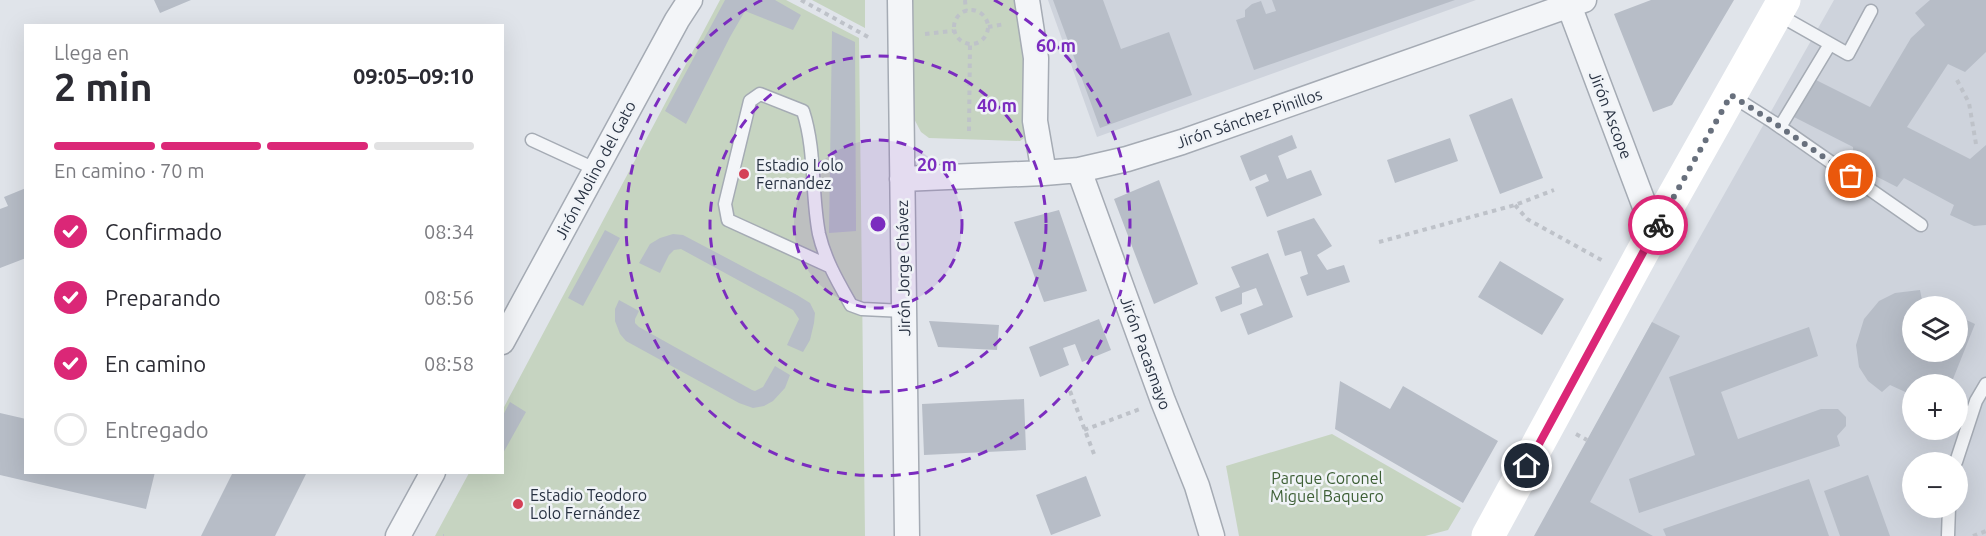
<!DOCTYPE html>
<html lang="es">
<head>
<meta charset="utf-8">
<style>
  body { margin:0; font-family:Ubuntu,sans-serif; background:#f2f2f3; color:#2b2b33; height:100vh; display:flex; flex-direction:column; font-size:22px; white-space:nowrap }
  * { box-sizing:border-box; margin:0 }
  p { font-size:20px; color:#7c7c81 }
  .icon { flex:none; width:33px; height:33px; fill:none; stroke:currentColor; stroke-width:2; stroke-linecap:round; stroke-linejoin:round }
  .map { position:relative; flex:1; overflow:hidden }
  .details { position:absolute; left:24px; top:24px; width:480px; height:450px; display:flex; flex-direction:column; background:#fff; border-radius:0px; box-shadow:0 6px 24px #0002 }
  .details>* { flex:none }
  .fabs { position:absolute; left:1902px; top:296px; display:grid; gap:12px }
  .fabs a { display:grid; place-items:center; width:66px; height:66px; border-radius:50%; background:#fff; box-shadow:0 6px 24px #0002; font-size:30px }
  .pin { position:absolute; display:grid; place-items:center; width:51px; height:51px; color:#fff; margin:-26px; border:3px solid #fff; border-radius:50%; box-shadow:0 2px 6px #0007 }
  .courier { position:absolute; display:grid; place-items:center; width:60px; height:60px; margin:-30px; border:4px solid #db2777; border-radius:50%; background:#fff; color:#222; box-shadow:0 2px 8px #0007 }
  .head em { font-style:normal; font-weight:700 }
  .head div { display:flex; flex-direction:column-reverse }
  .head { display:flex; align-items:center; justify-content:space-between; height:102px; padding:0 30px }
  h1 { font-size:39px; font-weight:700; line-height:45px }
  .bar { display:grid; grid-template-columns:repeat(4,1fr); gap:9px 6px; align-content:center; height:72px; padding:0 30px }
  .bar i { height:8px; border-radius:4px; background:#e1e1e2 }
  .bar .current { background:#db2777 }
  .bar p { grid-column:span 4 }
  ol { padding:0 30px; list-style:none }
  li { display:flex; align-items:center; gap:18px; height:66px }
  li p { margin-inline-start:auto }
  li .icon { padding:6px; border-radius:50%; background:#db2777; color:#fff; stroke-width:4 }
  li:last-child { color:#7c7c81 }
  li i { width:33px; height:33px; border:3px solid #e1e1e2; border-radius:50% }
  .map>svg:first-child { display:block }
  .built { fill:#ced3dc; fill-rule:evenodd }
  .green { fill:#c6d4c1 }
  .building { fill:#b7bdc7 }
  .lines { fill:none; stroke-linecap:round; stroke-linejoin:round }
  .service-casing { stroke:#a5abb4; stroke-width:15 }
  .minor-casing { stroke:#a5abb4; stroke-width:27 }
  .path { stroke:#bec2c9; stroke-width:4; stroke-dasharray:4.5 4.5; stroke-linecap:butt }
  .service { stroke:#f3f5f8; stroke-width:12 }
  .minor { stroke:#f3f5f8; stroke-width:24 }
  .secondary { stroke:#fff; stroke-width:33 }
  .done { stroke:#68707d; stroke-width:6; stroke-dasharray:0 10.8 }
  .route { stroke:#db2777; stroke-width:8 }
  .ring { fill:none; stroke:#7b2cbf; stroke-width:3; stroke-dasharray:10 8 }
  .poi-dot { fill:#d44056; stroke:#f0f3f7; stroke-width:2 }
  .labels { text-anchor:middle; stroke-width:5; stroke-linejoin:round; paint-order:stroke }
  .street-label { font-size:16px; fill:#283242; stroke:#f0f3f7 }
  .poi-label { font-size:16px; fill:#283242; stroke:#f0f3f7; text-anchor:start }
  .park-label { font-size:16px; fill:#3d5f35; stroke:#f0f3f7 }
  .centre { fill:#7b2cbf; stroke:#f0f3f7; stroke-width:3 }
  .ring-label { font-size:18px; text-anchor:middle; font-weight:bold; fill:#7b2cbf; stroke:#f0f3f7; stroke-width:5; stroke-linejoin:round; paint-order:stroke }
</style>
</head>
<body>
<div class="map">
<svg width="1986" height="536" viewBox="0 0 1986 536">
  <rect width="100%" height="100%" fill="#e0e4ea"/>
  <path class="built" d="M1048,0H1476L1097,137Z
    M1834,0H1986V536H1535L1652,322ZM1912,306H1958V351H1912ZM1912,384H1958V429H1912ZM1912,462H1958V507H1912Z"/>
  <path class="green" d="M720,0H786L859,38L865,536H435L469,473L502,472L503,409Z
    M812,0H865V28Z
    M911,0H1020L1027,136L1020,141L929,138L921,132L912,115Z
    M1332,434L1461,508L1448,530L1425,536H1239L1226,466Z"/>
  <path class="building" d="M154,0H191L160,13Z
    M725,0H775L801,15L793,30L745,11L730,37L686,124L665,111Z
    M1053,0H1103L1121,49L1169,32L1192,95L1100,128Z
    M1272,0H1455L1254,70L1236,20L1245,17V10L1252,4L1261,1L1266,14L1276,11Z
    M1651,0H1734L1672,105L1653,112L1614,14Z
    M1930,0H1986V52L1965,72L1948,64L1907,127L1970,159L1986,145V225L1974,226L1950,215L1954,205L1904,178L1897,187L1854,165L1853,147L1794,117L1814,79L1870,107L1911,38L1925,25L1915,13Z
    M832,31L855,42L856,231L829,233Z
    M1512,98L1543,178L1500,194L1469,115Z
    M1292,135L1297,148L1278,156L1287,179L1311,170L1322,195L1267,217L1255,187L1269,181L1266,174L1250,181L1240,156Z
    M1450,138L1458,161L1395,183L1387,160Z
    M1159,180L1198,284L1154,304L1114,199Z
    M26,188V258L0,268V209L8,206L4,197Z
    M1059,210L1087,291L1044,302L1014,222Z
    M1314,218L1332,246L1317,255L1327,270L1344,265L1350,282L1307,296L1300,277L1308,274L1301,251L1285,256L1277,231Z
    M605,230L620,238L583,306L568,298Z
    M673,234L683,235L797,295L810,303L815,313L814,323L810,340L803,352L787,345L799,319L793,310L681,249L674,250L669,255L660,273L639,263L650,244L660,238Z
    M1268,253L1293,317L1248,335L1240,314L1263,305L1256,288L1242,293V304L1221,312L1215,297L1240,287L1231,267Z
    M1500,261L1564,299L1542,335L1478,297Z
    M1920,290L1922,300L1935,306H1912V351H1958V316L1975,324L1951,384H1912V395L1890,385L1882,392L1868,381L1859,367L1856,345L1864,319L1879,301L1895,293Z
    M619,300L639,311L635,319V323L639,327L752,390L755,391L763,387L775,366L790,375L785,388L773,401L764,406L753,408L739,403L626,341L620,334L615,321V309Z
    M1099,319L1111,350L1082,362L1075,344L1063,348L1069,365L1040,377L1029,347Z
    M929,321L999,325L997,350L938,347Z
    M1652,322L1680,336L1590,502L1653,536H1534Z
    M1809,327L1818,356L1721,392L1738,439L1821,409H1838L1846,417V426L1837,436L1840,446L1639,513L1629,479L1695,455L1669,377Z
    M1340,381L1390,409L1403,386L1498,441L1463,503L1335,429Z
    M1024,399L1026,450L924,455L922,404Z
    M510,402L526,412L502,455V417Z
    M0,413L26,419V472H155L146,509L0,475Z
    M233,472H307L275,536H201Z
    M1868,475L1890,536H1840L1824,491Z
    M1086,476L1101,516L1051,535L1036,495Z
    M1809,479L1829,536H1666L1663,529Z"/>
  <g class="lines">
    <g class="service-casing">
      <path id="service" d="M1779,15L1848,54L1871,11
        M1732,96L1773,122L1921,225
        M1780,127L1830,44
        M532,140L595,169
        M829,266L728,220L725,204L750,101L760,94L803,111C816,151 811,193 819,234C825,260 838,282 851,305L862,309L904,311
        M1956,462L1976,401L1986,384
        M1948,536L1949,507"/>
    </g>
    <g class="minor-casing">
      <path id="minor" d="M900,0L907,536
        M1027,0L1036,58L1035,121L1044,173
        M1567,0L1654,231
        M1079,170L1163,401L1197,486L1212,536
        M902,179L1044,173L1079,170L1127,159L1182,142L1584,0
        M502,342L677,20L690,0
        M398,536L433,472"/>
    </g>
    <path class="path" d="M801,0L870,38
      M965,0L966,11
      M954 27a17 17 0 1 1 34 0a17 17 0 1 1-34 0Z
      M988,27L1005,24
      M925,34L953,31
      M1957,80L1969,103L1976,144
      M969,131L970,45
      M1515,205L1527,219L1605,262
      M1379,242L1515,205L1554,190
      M1070,391L1094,454
      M1084,430L1140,409
      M1576,434L1587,440
      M443,536H444
      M1973,536L1986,531"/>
    <use href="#service" class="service"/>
    <use href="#minor" class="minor"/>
    <path class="secondary" d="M1488,536L1654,231L1784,0"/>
  </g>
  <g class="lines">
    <path class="done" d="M1658,225L1731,95L1773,122L1851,176"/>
    <path class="route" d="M1527,466L1658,225"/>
  </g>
  <circle cx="878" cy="224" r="84" fill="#7b2cbf" fill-opacity=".12"/>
  <g class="ring">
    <circle cx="878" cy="224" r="84"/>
    <circle cx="878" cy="224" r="168"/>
    <path d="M994 0A252 252 0 1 1 762 0"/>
  </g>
  <g class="poi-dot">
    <circle cx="744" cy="174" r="6"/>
    <circle cx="518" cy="504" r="6"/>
  </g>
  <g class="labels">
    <g class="street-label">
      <text transform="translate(1611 115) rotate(69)" y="6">Jirón Ascope</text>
      <text transform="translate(1249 118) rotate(-19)" y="6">Jirón Sánchez Pinillos</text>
      <text transform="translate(595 170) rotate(-62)" y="6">Jirón Molino del Gato</text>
      <text transform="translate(903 268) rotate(-91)" y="6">Jirón Jorge Chávez</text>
      <text transform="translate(1146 353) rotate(70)" y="6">Jirón Pacasmayo</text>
    </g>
    <g class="poi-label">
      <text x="756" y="171">Estadio Lolo<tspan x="756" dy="18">Fernandez</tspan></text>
      <text x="530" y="501">Estadio Teodoro<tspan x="530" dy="18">Lolo Fernández</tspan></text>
    </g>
    <g class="park-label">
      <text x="1327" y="484">Parque Coronel<tspan x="1327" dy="18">Miguel Baquero</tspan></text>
    </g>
  </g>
  <circle cx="878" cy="224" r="9" class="centre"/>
  <g class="ring-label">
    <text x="1056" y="52">60 m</text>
    <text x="997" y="112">40 m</text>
    <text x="937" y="171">20 m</text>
  </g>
</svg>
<div class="fabs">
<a><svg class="icon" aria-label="layers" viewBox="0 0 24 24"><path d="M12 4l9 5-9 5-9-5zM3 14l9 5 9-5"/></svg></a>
<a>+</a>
<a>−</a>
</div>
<div class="pin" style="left:1851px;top:176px;background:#ea580c"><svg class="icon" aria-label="bag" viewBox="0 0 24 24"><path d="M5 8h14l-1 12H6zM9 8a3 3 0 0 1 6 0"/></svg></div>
<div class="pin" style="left:1527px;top:466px;background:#1f2937"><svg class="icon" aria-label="home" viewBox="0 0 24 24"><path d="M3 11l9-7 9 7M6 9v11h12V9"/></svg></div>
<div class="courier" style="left:1658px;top:225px"><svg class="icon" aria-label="bike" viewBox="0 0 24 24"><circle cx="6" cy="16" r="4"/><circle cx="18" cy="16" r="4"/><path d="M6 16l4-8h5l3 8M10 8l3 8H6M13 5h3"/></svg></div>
<section class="details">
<div class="head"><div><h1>2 min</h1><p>Llega en</p></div><em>09:05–09:10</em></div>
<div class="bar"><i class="current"></i><i class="current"></i><i class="current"></i><i></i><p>En camino · 70 m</p></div>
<ol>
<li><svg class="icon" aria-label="check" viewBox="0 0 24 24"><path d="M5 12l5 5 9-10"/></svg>Confirmado<p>08:34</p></li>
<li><svg class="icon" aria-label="check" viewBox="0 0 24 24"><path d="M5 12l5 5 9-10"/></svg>Preparando<p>08:56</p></li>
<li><svg class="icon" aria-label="check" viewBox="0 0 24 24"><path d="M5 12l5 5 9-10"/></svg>En camino<p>08:58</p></li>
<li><i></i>Entregado</li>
</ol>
</section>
</div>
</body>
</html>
